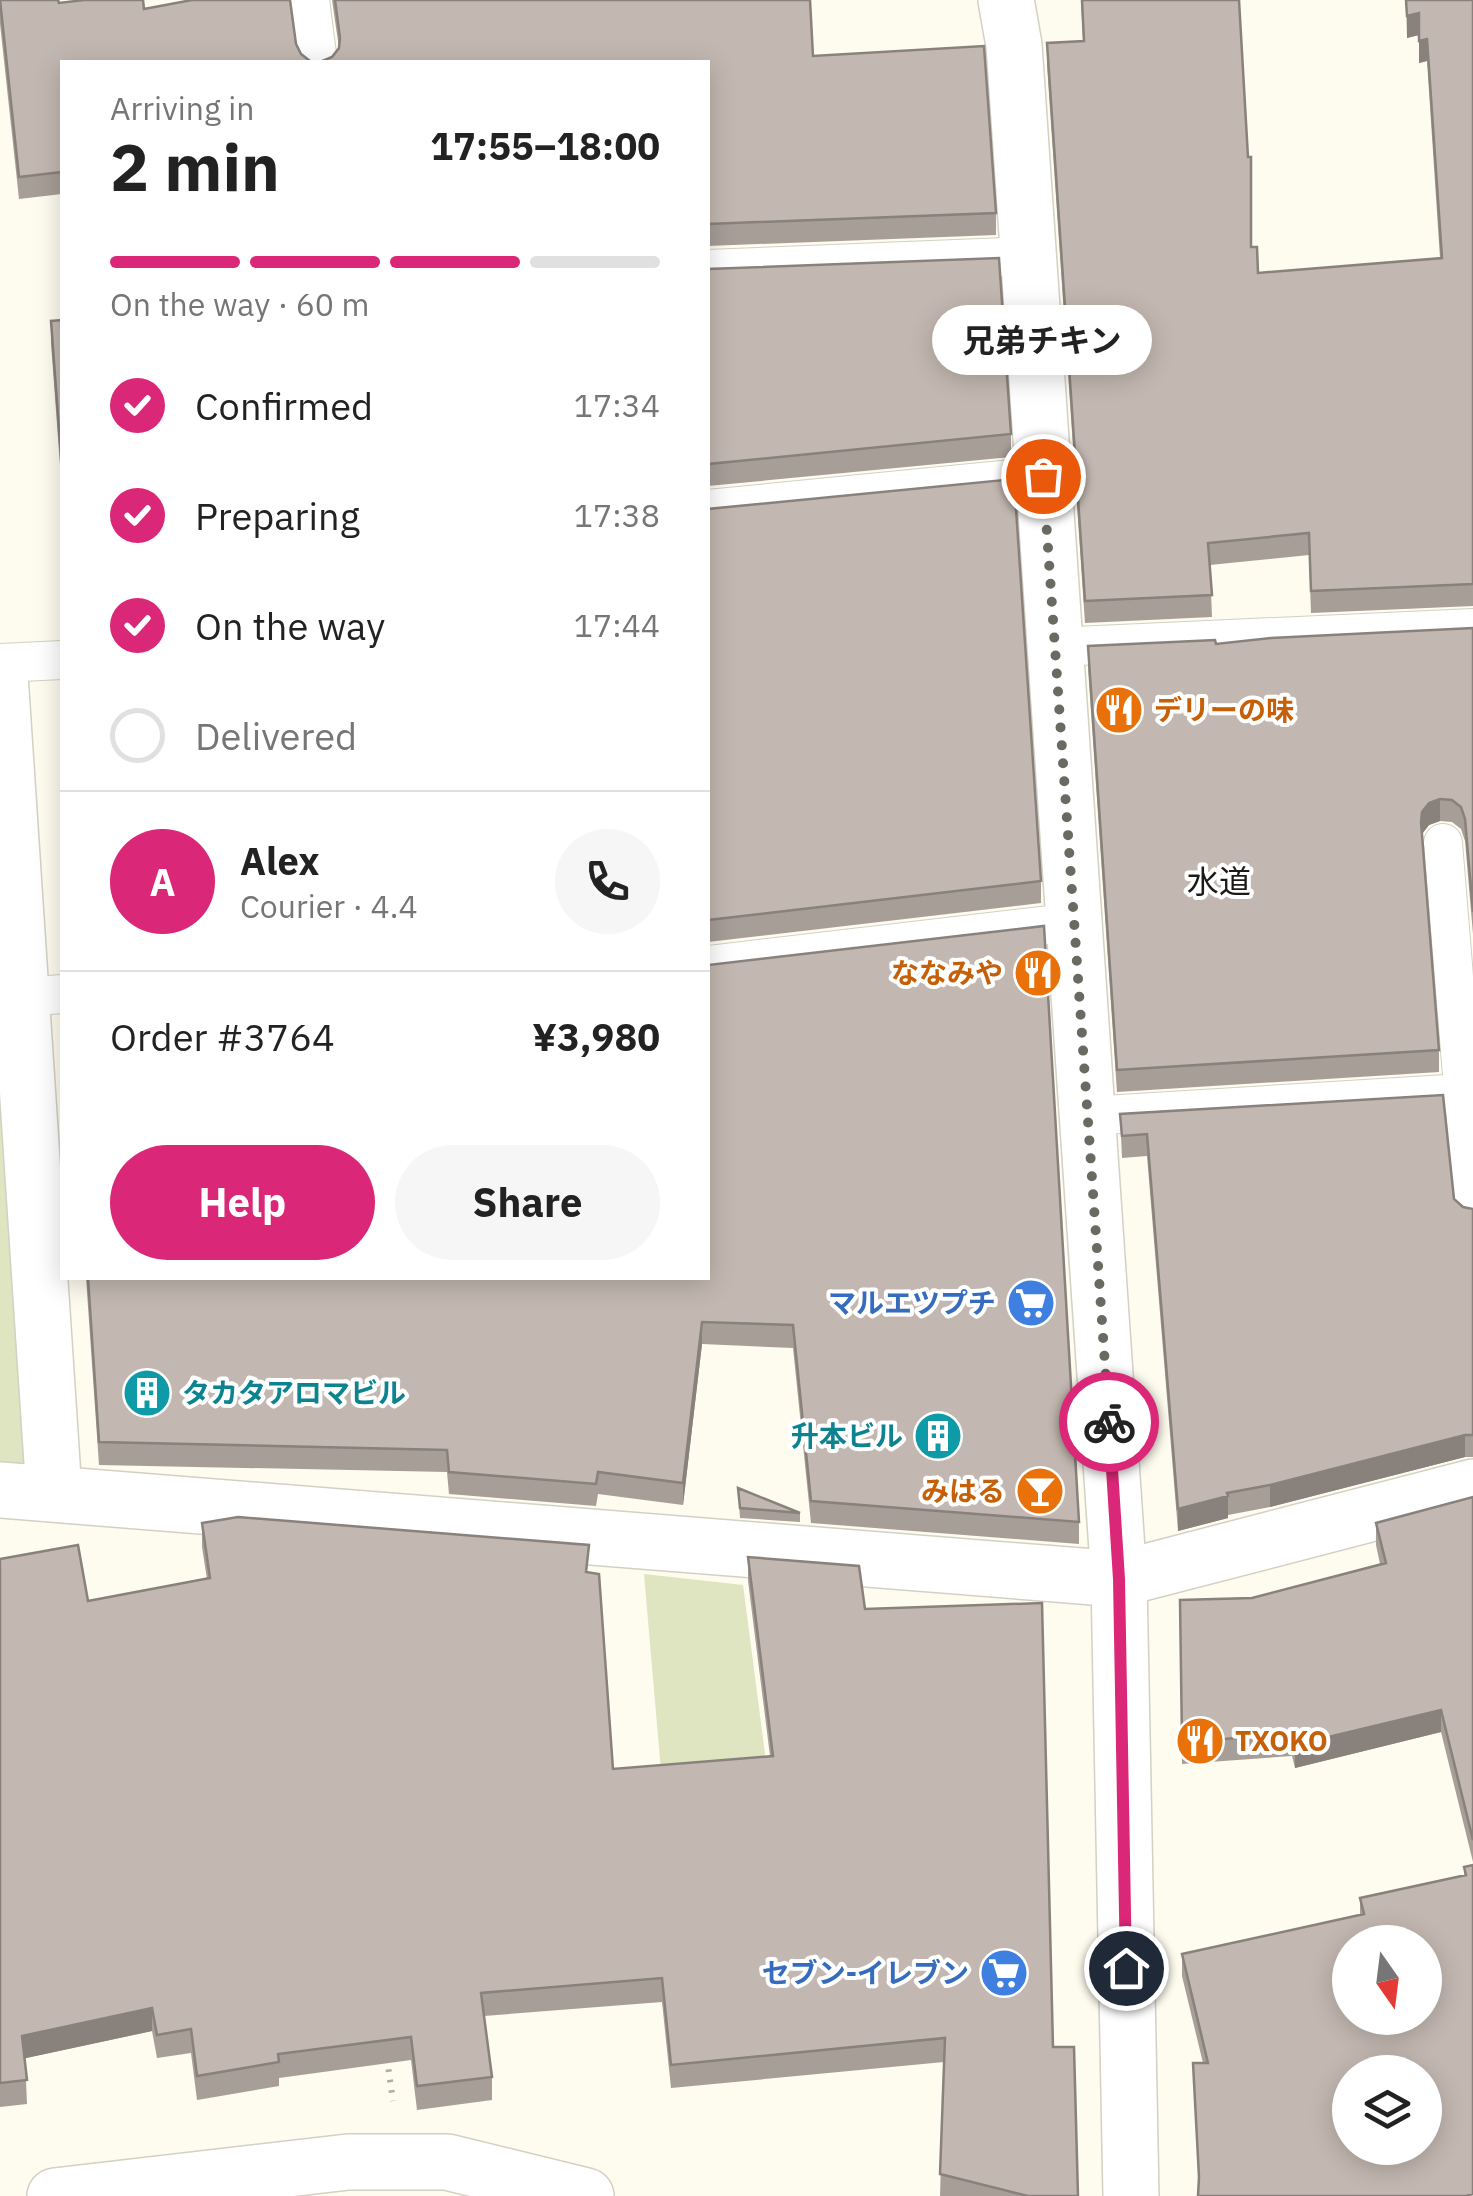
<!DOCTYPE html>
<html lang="en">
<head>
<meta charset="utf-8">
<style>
  body { margin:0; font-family:"IBM Plex Sans","Noto Sans JP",sans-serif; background:#f6f6f6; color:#222; height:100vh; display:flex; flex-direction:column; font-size:38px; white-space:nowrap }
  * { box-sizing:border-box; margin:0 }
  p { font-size:32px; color:#767676 }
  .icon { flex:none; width:55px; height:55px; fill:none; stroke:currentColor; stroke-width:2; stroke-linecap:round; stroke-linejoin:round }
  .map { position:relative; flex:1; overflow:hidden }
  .panel { position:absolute; left:60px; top:60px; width:650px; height:1220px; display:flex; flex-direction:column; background:#fff; border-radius:0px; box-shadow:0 5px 25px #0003 }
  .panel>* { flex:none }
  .needle { width:65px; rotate:166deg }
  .fabs { position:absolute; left:1332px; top:1925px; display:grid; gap:20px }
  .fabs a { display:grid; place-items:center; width:110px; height:110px; border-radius:50%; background:#fff; box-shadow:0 5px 25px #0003; font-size:50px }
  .pin { position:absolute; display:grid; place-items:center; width:85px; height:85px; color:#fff; margin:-42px; border:5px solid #fff; border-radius:50%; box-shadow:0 2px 10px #0007 }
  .courier { position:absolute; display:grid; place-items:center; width:100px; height:100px; margin:-50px; border:8px solid #db2777; border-radius:50%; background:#fff; color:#222; box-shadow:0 2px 12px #0007 }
  .bubble { position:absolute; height:70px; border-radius:35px; background:#fff; box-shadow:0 5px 25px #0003; font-size:32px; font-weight:700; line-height:70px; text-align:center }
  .head em { font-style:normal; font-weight:700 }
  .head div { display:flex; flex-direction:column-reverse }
  .head { display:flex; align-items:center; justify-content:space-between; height:170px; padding:0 50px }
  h1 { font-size:65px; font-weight:700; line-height:75px }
  .bar { display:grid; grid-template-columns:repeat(4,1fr); gap:15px 10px; align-content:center; height:120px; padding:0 50px }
  .bar i { height:12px; border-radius:8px; background:#e0e0e0 }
  .bar .current { background:#db2777 }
  .bar p { grid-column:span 4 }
  .line { display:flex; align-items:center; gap:25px; padding:0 50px; border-top:2px solid #e0e0e0 }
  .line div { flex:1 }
  .round { display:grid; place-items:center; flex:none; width:105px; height:105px; border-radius:52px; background:#f6f6f6 }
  ol { padding:0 50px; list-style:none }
  li { display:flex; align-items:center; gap:30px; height:110px }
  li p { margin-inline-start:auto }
  li .icon { padding:10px; border-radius:50%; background:#db2777; color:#fff; stroke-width:4 }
  li:last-child { color:#767676 }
  li i { width:55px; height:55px; border:5px solid #e0e0e0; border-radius:50% }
  .action { display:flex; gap:20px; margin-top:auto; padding:20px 50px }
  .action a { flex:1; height:115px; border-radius:60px; background:#db2777; color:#fff; font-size:40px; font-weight:700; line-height:115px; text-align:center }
  .action a+a { background:#f6f6f6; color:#222 }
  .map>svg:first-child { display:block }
  .green { fill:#dee5c0 }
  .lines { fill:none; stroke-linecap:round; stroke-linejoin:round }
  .service-casing { stroke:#d3d0c4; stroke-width:40 }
  .minor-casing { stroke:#d3d0c4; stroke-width:58 }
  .tertiary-casing { stroke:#d3d0c4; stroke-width:58 }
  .path { stroke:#afaca3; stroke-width:6; stroke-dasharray:2.5 8; stroke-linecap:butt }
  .service { stroke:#fff; stroke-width:38 }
  .minor { stroke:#fff; stroke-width:55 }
  .tertiary { stroke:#fff; stroke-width:55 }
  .wall { fill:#a89e98 }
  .shaded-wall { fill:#88817c }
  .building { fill:#c3b8b1; stroke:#88817c; stroke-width:2.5; fill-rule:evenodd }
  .done { stroke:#6a6962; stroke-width:10; stroke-dasharray:0 18 }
  .route { stroke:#db2777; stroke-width:12 }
  .labels { text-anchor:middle; stroke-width:8; stroke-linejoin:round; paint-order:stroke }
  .food-label { font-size:28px; font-weight:bold; fill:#c56008; stroke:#fff; text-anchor:start }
  .shop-label { font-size:28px; font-weight:bold; fill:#366cbe; stroke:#fff; text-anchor:end }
  .culture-label { font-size:28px; font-weight:bold; fill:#0d838f; stroke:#fff; text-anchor:start }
  .quarter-label { font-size:32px; fill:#1b1a16; stroke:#fff }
</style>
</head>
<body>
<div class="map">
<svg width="1473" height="2196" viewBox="0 0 1473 2196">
  <rect width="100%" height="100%" fill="#fefbef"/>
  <path class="green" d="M0,993L36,1476L0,1474Z
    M644,1574L743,1585L774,1823L667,1840Z"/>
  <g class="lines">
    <g class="service-casing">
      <path id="service" d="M310,0L318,62
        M708,269L1028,256
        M708,509L1043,476
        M1054,647L1473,628
        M0,663L62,660
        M1443,843L1473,1209
        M708,965L1075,922
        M24,997L62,994
        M1088,1116L1463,1093"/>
    </g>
    <g class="minor-casing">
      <path id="minor" d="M1006,0L1014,45L1119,1579L1131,2196
        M0,675L54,1493
        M0,1490L1119,1579L1473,1487"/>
    </g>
    <g class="tertiary-casing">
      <path id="tertiary" d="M55,2196L348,2162H447L586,2196"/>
    </g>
    <path class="path" d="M387,2059L393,2101"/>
    <use href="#service" class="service"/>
    <use href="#minor" class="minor"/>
    <use href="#tertiary" class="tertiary"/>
  </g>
  <path class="wall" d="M0,0L144,9L296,44L301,54L310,61L320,62L332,57L339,48L332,0H810L813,56L996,213V235L708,246V62H62V194L19,199L0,24Z
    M1081,0L1251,247L1258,273L1440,258L1427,61L1419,63V35L1407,38L1406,0H1473V606L1311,613L1309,555L1210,565L1212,617L1085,623L1047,65V43L1083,41Z
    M708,269L1011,434V457L708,486Z
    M62,320V492L51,343V321Z
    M708,509L1041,881V903L708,942Z
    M1473,628V934L1465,841L1461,829L1452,822L1440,821L1429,825L1422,834L1439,1050V1072L1117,1092L1088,668V646L1216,644Z
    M708,965L1079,1522V1544L811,1523L793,1348L702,1344L683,1505L598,1494L596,1506L449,1494L447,1472L99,1465L86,1278H708Z
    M1120,1114L1454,1199L1463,1207L1473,1209V1457H1465L1270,1507L1228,1515V1518L1178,1531L1147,1156L1122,1158Z
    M738,1488L800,1513V1522L740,1518Z
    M1473,1497V1862L1441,1732L1295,1768L1292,1756L1182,1764L1180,1600L1252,1598L1380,1564L1376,1545V1523Z
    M202,1523L589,1572L613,1769L770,1756L748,1581V1557L865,1609L1053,2047L1078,2196H940L944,2062L671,2088L662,2002L484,2016L492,2077V2100L417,2110L411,2060L279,2078V2086L197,2100L191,2053L157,2058L152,2031L25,2058L27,2104L0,2107V1559L88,1601L207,1579L202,1547Z
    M1473,1865L1199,2187L1193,2063H1203L1182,1976V1954L1360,1915V1898L1464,1875V1867Z"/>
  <path class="shaded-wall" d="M1419,13V35L1407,38V16Z
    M1427,39V61L1419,63V41Z
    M1440,799V821L1429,825L1422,834L1421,822L1422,812L1429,803Z
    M702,1322V1344L683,1505V1483Z
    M1465,1435V1457L1270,1507V1485Z
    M1228,1496V1518L1178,1531V1509Z
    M1441,1710V1732L1295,1768V1745Z
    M152,2008V2031L22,2059V2036Z"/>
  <path class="building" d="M0,0H58L59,3L84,0H143L144,9L192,0H290L296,44L301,54L310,61L320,62L332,57L339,48L340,38L335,0H810L813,56L984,46L996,213L708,224V62H62V172L19,177Z
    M1082,0H1239L1248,157H1251V247H1257L1258,273L1442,258L1427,39L1419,41V13L1407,16L1406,0H1473V584L1311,591L1309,533L1208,543L1212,595L1085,601L1047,43L1084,41Z
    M999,258L1011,434L708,464V269Z
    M62,320V470L51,321Z
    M1014,479L1041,881L708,920V509Z
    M1473,628V912L1465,819L1461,807L1452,800L1440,799L1429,803L1422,812L1421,822L1439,1050L1117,1070L1088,646L1215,640L1216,644L1271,638Z
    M1044,926L1079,1522L811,1501L793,1325L702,1322L683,1483L598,1472L596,1484L449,1472L447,1450L99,1442L88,1278H708V965Z
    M1443,1095L1454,1199L1463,1207L1473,1209V1435H1465L1270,1485L1227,1493L1228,1496L1178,1509L1147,1134L1122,1136L1120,1114Z
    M738,1488L800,1513L740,1508Z
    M1473,1497V1840L1441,1710L1295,1745L1292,1734L1182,1742L1180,1600L1252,1598L1386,1563L1376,1523Z
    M238,1517L589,1545L586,1572L599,1574L613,1769L773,1756L748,1557L859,1566L865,1609L1042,1603L1053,2047H1074L1078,2196H1028L940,2174L945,2038L671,2065L662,1978L481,1993L492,2077L417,2086L411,2037L278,2054L279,2062L197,2076L191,2029L157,2035L152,2008L22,2036L27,2080L0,2083V1559L78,1545L88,1601L210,1578L202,1523Z
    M1473,1865V2194L1466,2196H1198L1199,2177L1193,2063H1208L1182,1954L1364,1914L1360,1898L1466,1875L1464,1867ZM1350,1942H1425V2018H1350ZM1350,2072H1425V2148H1350Z"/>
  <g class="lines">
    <path class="done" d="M1043,476L1109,1422"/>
    <path class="route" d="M1109,1422L1119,1579L1126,1968"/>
  </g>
  <defs>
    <g id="restaurant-disc" transform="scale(2.5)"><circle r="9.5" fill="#e8710a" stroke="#fff"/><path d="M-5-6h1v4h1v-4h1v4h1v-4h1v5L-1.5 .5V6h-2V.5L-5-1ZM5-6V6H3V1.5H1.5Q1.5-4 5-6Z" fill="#fff"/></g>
    <g id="supermarket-disc" transform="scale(2.5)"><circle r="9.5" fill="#3f7fe0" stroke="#fff"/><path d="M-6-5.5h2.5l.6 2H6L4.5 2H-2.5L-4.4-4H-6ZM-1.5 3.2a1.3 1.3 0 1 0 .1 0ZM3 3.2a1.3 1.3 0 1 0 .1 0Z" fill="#fff"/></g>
    <g id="building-disc" transform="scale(2.5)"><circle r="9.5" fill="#0f9aa8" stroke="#fff"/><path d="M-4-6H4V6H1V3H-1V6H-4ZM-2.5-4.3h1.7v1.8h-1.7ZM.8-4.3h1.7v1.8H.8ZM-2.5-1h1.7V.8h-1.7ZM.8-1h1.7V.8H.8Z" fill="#fff"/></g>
    <g id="bar-disc" transform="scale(2.5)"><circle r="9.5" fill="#e8710a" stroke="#fff"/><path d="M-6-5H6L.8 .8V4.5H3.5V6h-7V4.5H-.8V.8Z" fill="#fff"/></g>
  </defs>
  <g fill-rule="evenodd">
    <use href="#restaurant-disc" x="1119" y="710"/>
    <use href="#restaurant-disc" x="1038" y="973"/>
    <use href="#supermarket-disc" x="1031" y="1303"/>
    <use href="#building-disc" x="147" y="1393"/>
    <use href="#building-disc" x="938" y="1436"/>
    <use href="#bar-disc" x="1040" y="1491"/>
    <use href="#restaurant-disc" x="1200" y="1741"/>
    <use href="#supermarket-disc" x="1004" y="1973"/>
  </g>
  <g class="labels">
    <g class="food-label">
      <text x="1154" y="720">デリーの味</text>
      <text x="1003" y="983" text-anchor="end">ななみや</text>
      <text x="1005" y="1501" text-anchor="end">みはる</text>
      <text x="1235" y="1751">TXOKO</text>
    </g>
    <g class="shop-label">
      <text x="996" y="1313">マルエツプチ</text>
      <text x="969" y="1983">セブン-イレブン</text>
    </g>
    <g class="culture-label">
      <text x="182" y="1403">タカタアロマビル</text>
      <text x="903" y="1446" text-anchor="end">升本ビル</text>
    </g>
    <g class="quarter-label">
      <text x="1219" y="893">水道</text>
    </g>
  </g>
</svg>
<div class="fabs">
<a><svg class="needle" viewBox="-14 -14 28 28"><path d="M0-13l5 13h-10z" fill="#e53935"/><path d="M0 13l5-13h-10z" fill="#767676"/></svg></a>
<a><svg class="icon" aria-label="layers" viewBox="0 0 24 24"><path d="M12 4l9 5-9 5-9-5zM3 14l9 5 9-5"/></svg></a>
</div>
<div class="pin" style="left:1043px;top:476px;background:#ea580c"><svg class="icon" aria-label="bag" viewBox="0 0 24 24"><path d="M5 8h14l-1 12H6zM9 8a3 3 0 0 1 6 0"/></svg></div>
<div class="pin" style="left:1126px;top:1968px;background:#1f2937"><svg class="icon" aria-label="home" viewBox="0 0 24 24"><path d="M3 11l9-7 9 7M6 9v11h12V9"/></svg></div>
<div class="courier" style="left:1109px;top:1422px"><svg class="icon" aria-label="bike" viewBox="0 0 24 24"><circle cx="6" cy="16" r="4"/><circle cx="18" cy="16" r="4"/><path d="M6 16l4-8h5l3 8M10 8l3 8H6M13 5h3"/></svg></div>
<div class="bubble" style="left:932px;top:305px;width:220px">兄弟チキン</div>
<section class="panel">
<div class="head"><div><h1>2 min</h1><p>Arriving in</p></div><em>17:55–18:00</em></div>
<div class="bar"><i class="current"></i><i class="current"></i><i class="current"></i><i></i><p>On the way · 60 m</p></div>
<ol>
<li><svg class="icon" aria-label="check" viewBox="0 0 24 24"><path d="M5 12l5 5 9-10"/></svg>Confirmed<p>17:34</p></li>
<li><svg class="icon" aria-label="check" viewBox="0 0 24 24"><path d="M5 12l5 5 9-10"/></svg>Preparing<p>17:38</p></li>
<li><svg class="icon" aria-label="check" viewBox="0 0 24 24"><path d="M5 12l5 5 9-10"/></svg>On the way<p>17:44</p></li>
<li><i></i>Delivered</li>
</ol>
<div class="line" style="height:180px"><b class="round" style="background:#db2777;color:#fff">A</b><div><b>Alex</b><p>Courier · 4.4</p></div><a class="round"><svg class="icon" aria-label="phone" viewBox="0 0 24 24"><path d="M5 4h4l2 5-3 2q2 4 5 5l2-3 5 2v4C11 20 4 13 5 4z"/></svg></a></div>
<div class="line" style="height:130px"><div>Order #3764</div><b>¥3,980</b></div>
<div class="action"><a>Help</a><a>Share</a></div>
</section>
</div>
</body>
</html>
